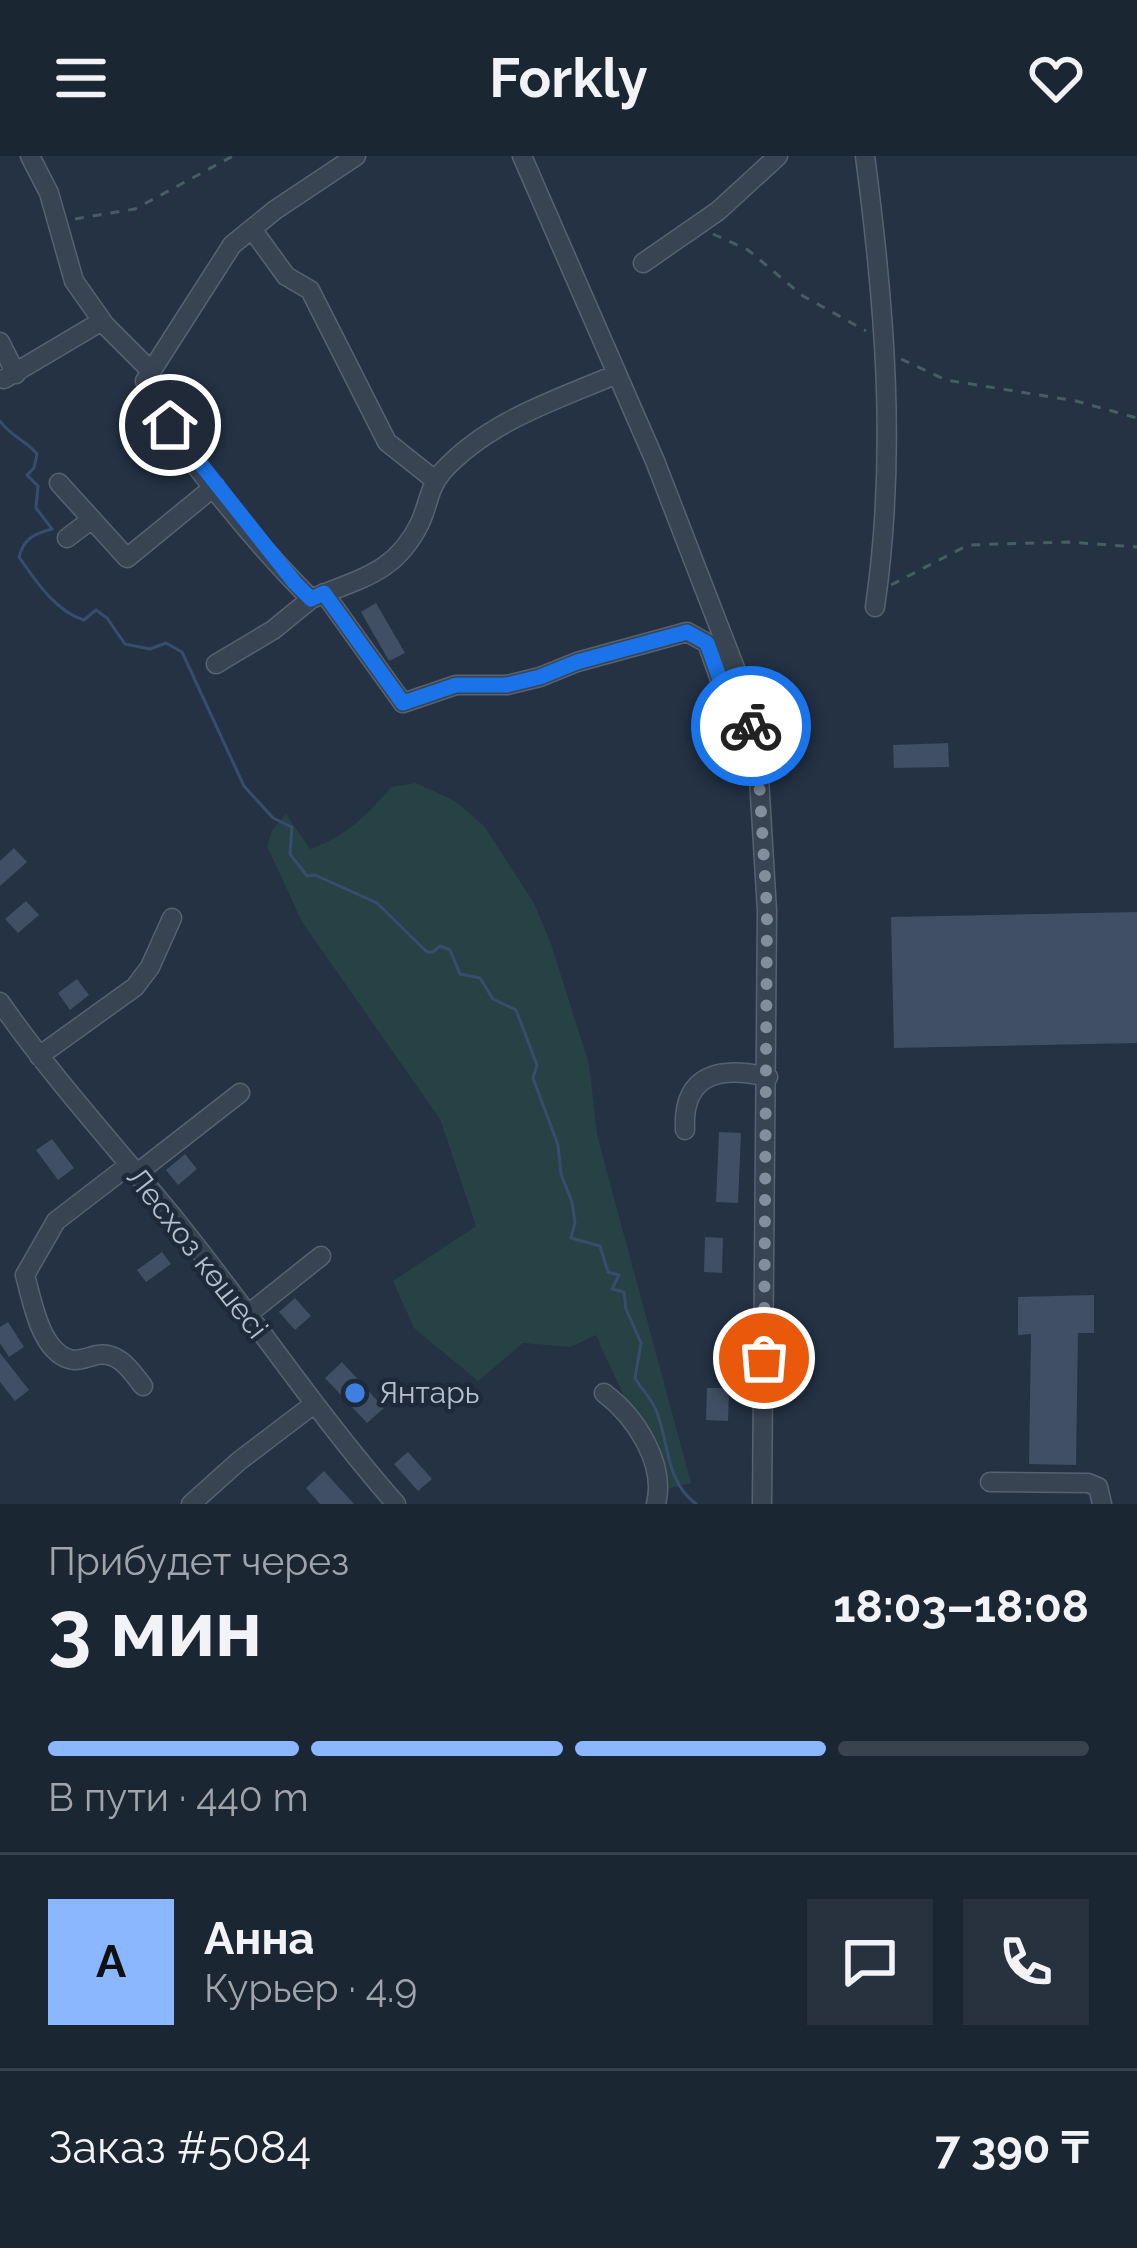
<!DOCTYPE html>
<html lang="ru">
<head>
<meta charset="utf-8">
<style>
  body { margin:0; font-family:Raleway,sans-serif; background:#28323f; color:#f1f3f6; height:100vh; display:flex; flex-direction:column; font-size:45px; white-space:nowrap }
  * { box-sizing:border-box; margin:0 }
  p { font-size:39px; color:#a0a5ac }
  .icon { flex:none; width:66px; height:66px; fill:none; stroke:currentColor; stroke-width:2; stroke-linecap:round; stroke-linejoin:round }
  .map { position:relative; height:1348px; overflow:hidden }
  .sheet { display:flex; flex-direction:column; background:#1b2633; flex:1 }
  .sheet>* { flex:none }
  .pin { position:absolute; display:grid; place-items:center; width:102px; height:102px; color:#fff; margin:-51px; border:6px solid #fff; border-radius:50%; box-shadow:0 3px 12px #0007 }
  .courier { position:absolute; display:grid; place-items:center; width:120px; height:120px; margin:-60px; border:9px solid #1a73e8; border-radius:50%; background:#fff; color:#222; box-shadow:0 3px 15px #0007 }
  .summary em { font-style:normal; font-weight:700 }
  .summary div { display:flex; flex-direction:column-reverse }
  .summary { display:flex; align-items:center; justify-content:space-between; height:204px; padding:0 48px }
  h1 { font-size:78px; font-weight:700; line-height:90px }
  .bar { display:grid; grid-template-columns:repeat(4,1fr); gap:18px 12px; align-content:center; height:144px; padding:0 48px }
  .bar i { height:15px; border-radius:9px; background:#39434e }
  .bar .current { background:#8ab7ff }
  .bar p { grid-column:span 4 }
  .line { display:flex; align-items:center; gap:30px; padding:0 48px; border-top:3px solid #39434e }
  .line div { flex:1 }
  .round { display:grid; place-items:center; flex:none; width:126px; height:126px; border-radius:0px; background:#28323f }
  header { display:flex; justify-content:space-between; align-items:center; height:156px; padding:0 48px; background:#1b2633; font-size:54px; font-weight:700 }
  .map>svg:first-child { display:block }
  .green { fill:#274245 }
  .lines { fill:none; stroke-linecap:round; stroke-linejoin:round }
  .stream { stroke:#374d6d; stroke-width:3 }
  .building { fill:#404f64 }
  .minor-casing { stroke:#576271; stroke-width:21 }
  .path { stroke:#455e61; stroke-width:3; stroke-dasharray:9 9; stroke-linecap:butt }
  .minor { stroke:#394453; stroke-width:18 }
  .done { stroke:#838e9d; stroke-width:12; stroke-dasharray:0 21.6 }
  .route { stroke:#1a73e8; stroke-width:15 }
  .shop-dot { fill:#3f7fe0; stroke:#1e2939; stroke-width:4.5 }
  .labels { text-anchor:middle; stroke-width:9; stroke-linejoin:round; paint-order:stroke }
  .street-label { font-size:30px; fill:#b6bfcd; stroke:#1e2939 }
  .poi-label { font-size:30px; fill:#b6bfcd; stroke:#1e2939; text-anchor:start }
</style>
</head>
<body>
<header><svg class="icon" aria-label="menu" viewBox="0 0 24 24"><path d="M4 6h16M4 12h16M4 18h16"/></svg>Forkly<svg class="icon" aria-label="heart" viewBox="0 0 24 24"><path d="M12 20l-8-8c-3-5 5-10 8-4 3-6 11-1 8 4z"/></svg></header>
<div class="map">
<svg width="1137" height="1348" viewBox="0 0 1137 1348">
  <rect width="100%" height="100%" fill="#243244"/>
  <path class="green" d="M416,627L455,645L484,670L534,747L551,788L589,908L597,979L691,1327L667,1333C647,1280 618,1232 596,1179L570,1191L523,1187L478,1225L414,1172L393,1125L476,1070L440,963L302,766L267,690L272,674L286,658L310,693C345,681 368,659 391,631Z"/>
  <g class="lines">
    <path class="stream" d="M0,265C10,280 26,284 37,298L34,312L27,319L38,330L36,352L52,373C34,378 24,382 19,401C35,424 56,456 84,464L96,454L107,462L125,488L150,493L166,487L182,496L244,630L273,662L292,671L290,698L307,720L315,719L377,747L427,796H433L440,790L450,794L460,818L480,822L493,843L516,854L537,909L533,922L558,989L561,1018L572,1046L575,1066L571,1082L600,1090L608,1116L619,1119L612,1133L624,1136L626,1153L641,1187L635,1222C641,1233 652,1243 656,1254C669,1285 665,1325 696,1348"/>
  </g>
  <path class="building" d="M376,447L405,497L389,505L361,456Z
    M948,587L949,611L894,612L893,589Z
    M14,692L27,706L0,730V705Z
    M26,745L39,759L18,777L5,763Z
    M1137,756V887L894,892L891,761Z
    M77,823L89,839L70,854L58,837Z
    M719,976L741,977L738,1047L716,1046Z
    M52,983L74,1012L58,1024L36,994Z
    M185,998L197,1013L178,1029L166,1014Z
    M705,1081L723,1082L722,1117L704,1116Z
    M162,1096L171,1108L146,1126L137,1114Z
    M1094,1139V1177H1078L1076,1309L1029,1308L1031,1178L1018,1179V1141Z
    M295,1142L311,1160L295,1174L279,1156Z
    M8,1166L24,1191L9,1201L0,1187V1171Z
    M0,1197L29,1234L15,1245L0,1226Z
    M342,1206L384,1252L367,1267L325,1222Z
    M707,1232H729L728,1265L706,1264Z
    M408,1296L432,1323L418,1335L394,1308Z
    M324,1315L354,1348H320L306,1332Z"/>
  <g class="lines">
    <g class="minor-casing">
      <path id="minor" d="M30,0L49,37L74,125L105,169L150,214
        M356,0L275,54L232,89L145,225C164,282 266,398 311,443C360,422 395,418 420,367C428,350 429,331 442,316C488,265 556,244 617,218
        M522,0L655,305L735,512L757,589L767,755L762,1348
        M865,0C885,151 897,299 875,451
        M252,73L286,120L310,134L387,286L436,325
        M643,107L718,55L778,0
        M0,186L16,218
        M4,223L102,165
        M59,327L127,402L215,330
        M67,382L92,363
        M324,437L403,547L456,529H507L540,521L577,506L687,476L707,487L723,532L744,542
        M216,508L273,474L311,443
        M0,846C54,924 118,993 178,1067C252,1159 317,1258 396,1348
        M39,900L135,831L150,811L172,762
        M685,974C682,916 722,910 768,921
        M129,1009L56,1065L25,1119C32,1144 40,1194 69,1203C78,1206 88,1201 97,1199C119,1195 131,1215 143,1230
        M136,1018L240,937
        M247,1159L321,1100
        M604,1237C636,1261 666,1308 656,1348
        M990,1326L1088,1327L1098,1331L1102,1348
        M191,1348L239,1305L314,1248"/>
    </g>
    <path class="path" d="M75,63L135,53L233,0
      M713,78L748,94L803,140L866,175
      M901,203L946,224L1076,245L1137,262
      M891,429L968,389L1068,386L1137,391"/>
    <use href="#minor" class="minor"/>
  </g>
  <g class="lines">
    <path class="done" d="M751,570L757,590L767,754L764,1202"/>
    <path class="route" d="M170,269L295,427L311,443L324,437L403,547L456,529H507L540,521L577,506L687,476L707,487L723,532L744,542L751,570"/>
  </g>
  <circle class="shop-dot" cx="355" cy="1237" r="12"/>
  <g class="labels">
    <g class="street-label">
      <text transform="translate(197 1097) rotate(52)" y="10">Лесхоз көшесі</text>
    </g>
    <g class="poi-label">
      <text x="379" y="1247">Янтарь</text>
    </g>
  </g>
</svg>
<div class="pin" style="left:764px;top:1202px;background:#ea580c"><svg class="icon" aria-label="bag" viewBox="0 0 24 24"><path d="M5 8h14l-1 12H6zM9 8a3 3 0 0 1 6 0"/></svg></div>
<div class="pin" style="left:170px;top:269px;background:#1f2937"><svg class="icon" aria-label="home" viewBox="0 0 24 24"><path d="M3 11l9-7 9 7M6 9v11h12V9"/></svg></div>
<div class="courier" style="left:751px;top:570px"><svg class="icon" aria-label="bike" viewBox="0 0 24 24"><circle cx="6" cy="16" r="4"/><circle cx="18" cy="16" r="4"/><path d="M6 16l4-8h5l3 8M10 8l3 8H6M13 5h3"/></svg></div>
</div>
<section class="sheet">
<div class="summary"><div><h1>3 мин</h1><p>Прибудет через</p></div><em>18:03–18:08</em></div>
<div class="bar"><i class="current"></i><i class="current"></i><i class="current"></i><i></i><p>В пути · 440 m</p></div>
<div class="line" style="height:216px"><b class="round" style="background:#8ab7ff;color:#111">А</b><div><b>Анна</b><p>Курьер · 4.9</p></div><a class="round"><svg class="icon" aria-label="chat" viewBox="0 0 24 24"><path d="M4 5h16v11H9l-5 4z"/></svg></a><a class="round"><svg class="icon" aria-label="phone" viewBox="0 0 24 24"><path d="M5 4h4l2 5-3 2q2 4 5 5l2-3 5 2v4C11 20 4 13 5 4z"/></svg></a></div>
<div class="line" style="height:156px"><div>Заказ #5084</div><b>7 390 ₸</b></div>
</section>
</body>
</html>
